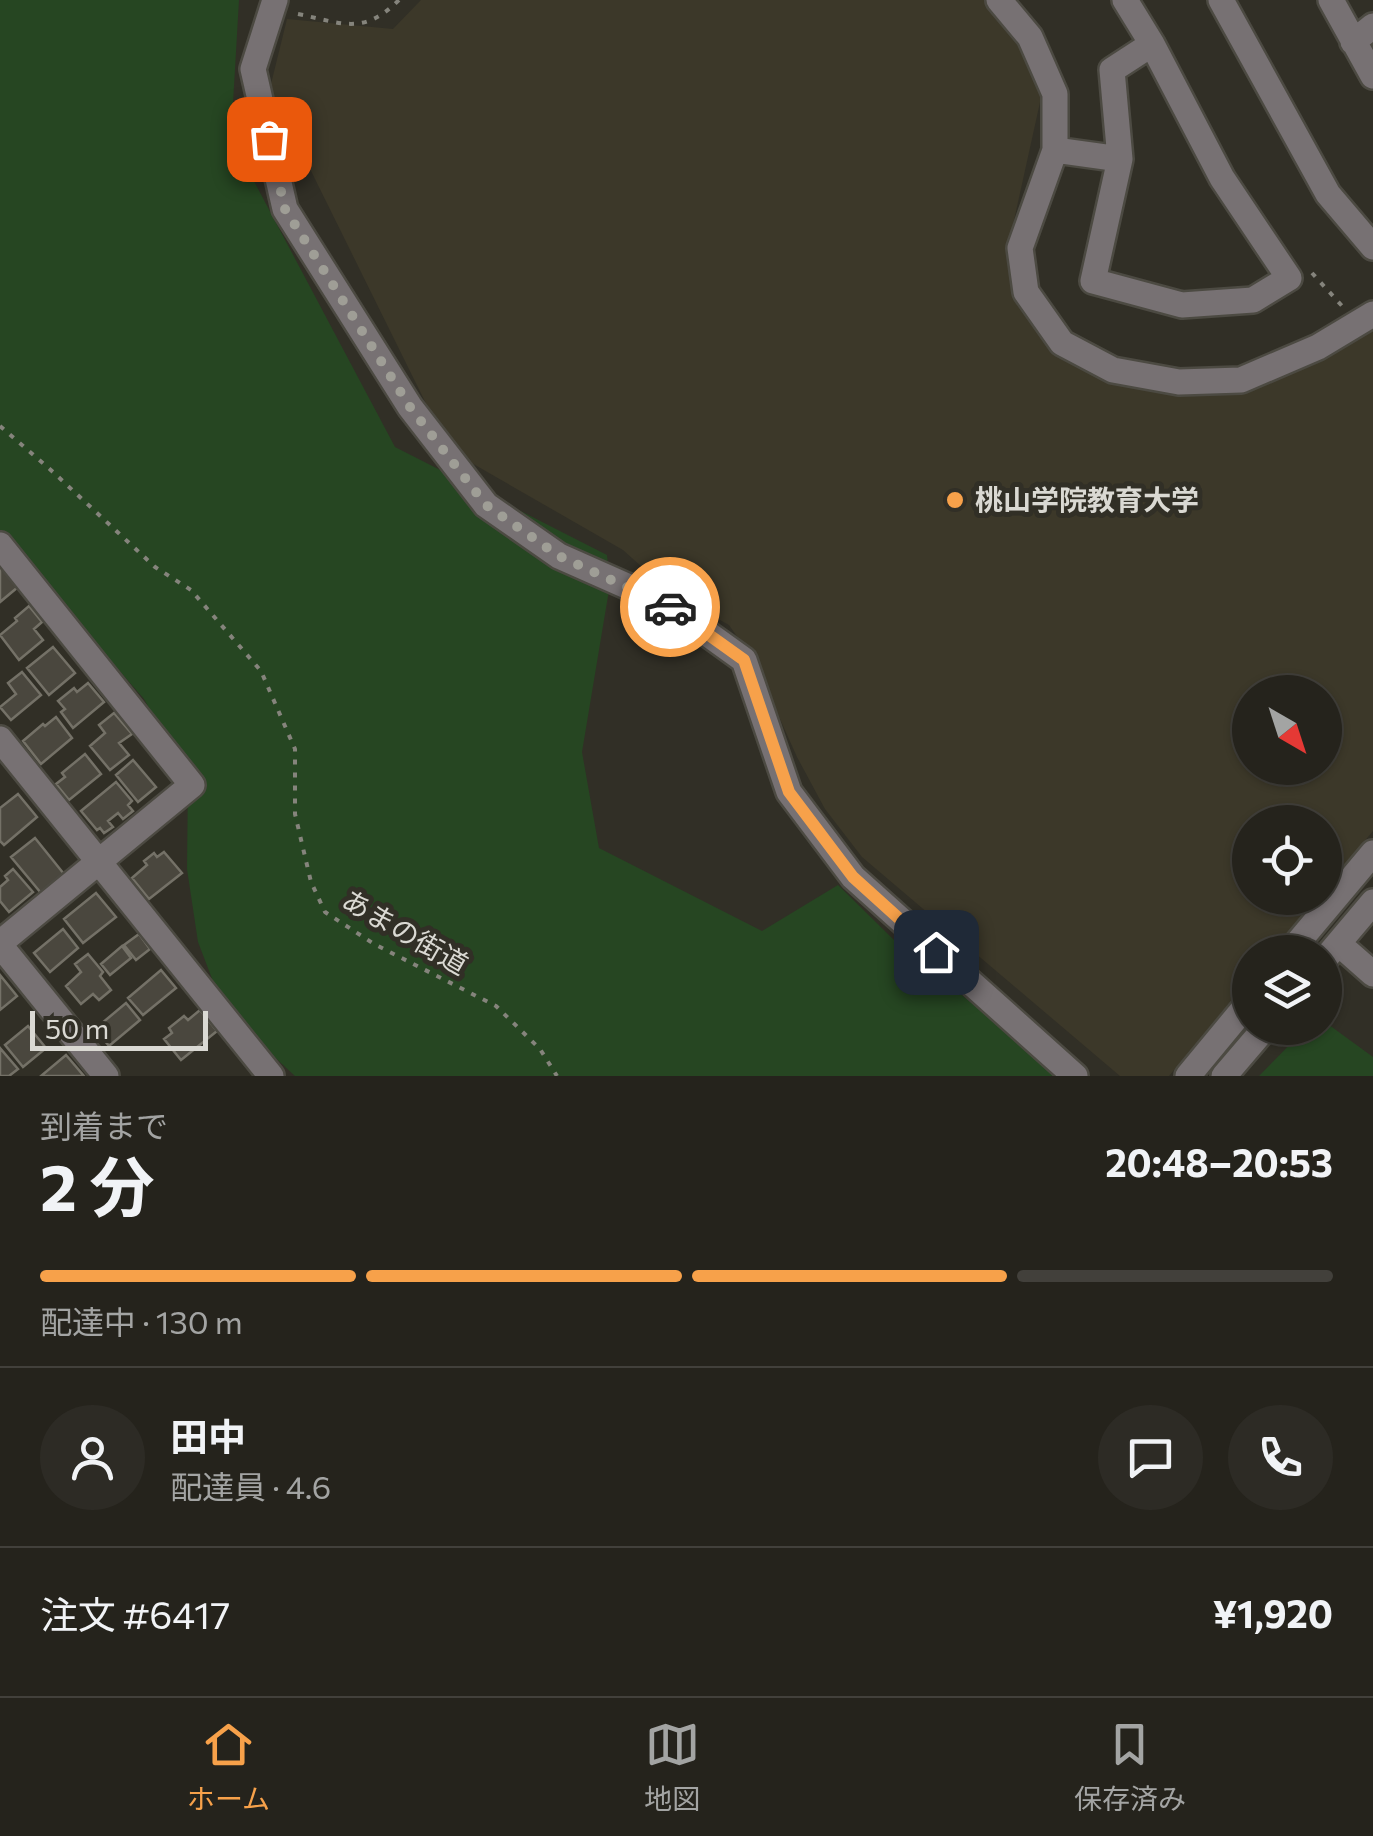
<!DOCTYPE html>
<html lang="ja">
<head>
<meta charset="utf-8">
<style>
  body { margin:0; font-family:Commissioner,"Noto Sans JP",sans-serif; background:#2d2b25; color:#f1f3f6; height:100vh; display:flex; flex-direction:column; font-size:38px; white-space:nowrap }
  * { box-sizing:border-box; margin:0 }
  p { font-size:32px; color:#a3a4a3 }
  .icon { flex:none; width:55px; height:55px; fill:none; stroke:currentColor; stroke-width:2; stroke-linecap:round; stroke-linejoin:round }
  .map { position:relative; height:1076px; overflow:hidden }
  .panel { display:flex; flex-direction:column; background:#25231c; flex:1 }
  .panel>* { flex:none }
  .needle { width:65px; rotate:141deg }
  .controls { position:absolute; left:1232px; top:675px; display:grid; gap:20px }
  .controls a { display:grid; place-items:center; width:110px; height:110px; border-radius:50%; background:#25231c; box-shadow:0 2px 8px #0004,0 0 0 2px #42403b; font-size:50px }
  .scale { position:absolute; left:30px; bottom:25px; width:178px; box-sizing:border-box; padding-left:10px; border:5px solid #dad9d3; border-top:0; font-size:28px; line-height:35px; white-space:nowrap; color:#dad9d3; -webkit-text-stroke:8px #312f26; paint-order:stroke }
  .pin { position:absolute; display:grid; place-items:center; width:85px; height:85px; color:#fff; margin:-42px; border-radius:20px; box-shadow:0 5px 15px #0006 }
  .courier { position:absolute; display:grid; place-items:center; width:100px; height:100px; margin:-50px; border:8px solid #f7a14a; border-radius:50%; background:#fff; color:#222; box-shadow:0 2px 12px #0007 }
  .headline em { font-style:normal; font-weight:700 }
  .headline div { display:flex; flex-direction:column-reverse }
  .headline { display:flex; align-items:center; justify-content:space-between; height:170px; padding:0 40px }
  h1 { font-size:65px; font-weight:700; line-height:75px }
  .bar { display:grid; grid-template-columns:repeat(4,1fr); gap:15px 10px; align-content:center; height:120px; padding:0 40px }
  .bar i { height:12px; border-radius:8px; background:#42403b }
  .bar .current { background:#f7a14a }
  .bar p { grid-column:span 4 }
  .line { display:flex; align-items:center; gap:25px; padding:0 40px; border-top:2px solid #42403b }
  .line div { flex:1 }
  .round { display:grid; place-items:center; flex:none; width:105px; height:105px; border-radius:52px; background:#2d2b25 }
  .menu { display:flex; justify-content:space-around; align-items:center; height:140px; border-top:2px solid #42403b; background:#25231c; font-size:28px; color:#a3a4a3 }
  .menu a { display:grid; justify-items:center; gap:5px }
  .menu .current { color:#f7a14a }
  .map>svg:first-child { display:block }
  .built { fill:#3c3829; fill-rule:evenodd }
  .green { fill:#264622 }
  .building { fill:#4a473e; stroke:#747167; stroke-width:2.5 }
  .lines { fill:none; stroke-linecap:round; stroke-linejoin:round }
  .minor-casing { stroke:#4c4a42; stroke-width:30 }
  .path { stroke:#85847c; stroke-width:4; stroke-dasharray:5 8; stroke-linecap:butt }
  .minor { stroke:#777173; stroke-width:25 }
  .done { stroke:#9f9e96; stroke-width:10; stroke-dasharray:0 18 }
  .route { stroke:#f7a14a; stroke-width:12 }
  .poi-dot { fill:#f7a14a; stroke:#312f26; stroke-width:4 }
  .labels { text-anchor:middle; stroke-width:10; stroke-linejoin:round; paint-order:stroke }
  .poi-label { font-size:28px; font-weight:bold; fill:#dad9d3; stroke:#312f26; text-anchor:start }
  .street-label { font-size:28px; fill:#dad9d3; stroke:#312f26 }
</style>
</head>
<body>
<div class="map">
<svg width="1373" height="1076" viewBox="0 0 1373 1076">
  <rect width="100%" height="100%" fill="#312f26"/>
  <path class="built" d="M421,0H989L1048,66L1009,243L1075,354L1199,379L1303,369L1347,337L1373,323V831L1325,888V822H1250V898H1317L1271,952H1250V978L1169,1076H1120L862,857L825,809L797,757L754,661L729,625L671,593L623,550L449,450L270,88L287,19L393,29ZM1250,692H1325V768H1250Z"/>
  <path class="green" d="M0,0H239L231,138L395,447L607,555L610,584L582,752L599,848L762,931L838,885L893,939L1061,1076H295L224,1010L198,942L187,869L188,777L144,699L50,591L0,541Z
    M1325,1022L1373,1057V1076H1259L1306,1028H1325Z"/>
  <path class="building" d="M0,565L18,587L0,602Z
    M29,606L42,622L34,629L43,640L19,660L0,635L17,621L15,618Z
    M53,647L75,673L49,695L27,668Z
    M22,672L41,695L11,720L0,707L16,694L8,683Z
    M88,683L104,702L73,728L61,712L65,709L58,701L74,688L77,692Z
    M114,713L132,734L119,743L129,755L110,770L90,746L105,733L99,725Z
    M56,717L72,738L41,764L23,741L43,724L45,726Z
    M85,754L101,774L69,800L56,784L65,777L62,773Z
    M133,760L156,787L138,802L116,775Z
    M116,782L132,801L128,805L133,811L123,819L118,813L108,821L113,827L104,833L100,828L97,830L81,811Z
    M18,794L37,817L4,845L0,841V808Z
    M35,838L64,874L41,893L11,857Z
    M164,852L182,873L149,899L132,878L147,865L144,861L154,853L157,857Z
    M13,869L33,892L9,912L0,901V887L8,880L5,876Z
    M96,893L116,917L83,943L64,919Z
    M63,929L78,948L50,972L34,953Z
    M139,934L150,949L136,960L124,945Z
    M122,946L131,958L110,975L101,964Z
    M88,954L103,972L100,976L111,990L99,1000L93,994L81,1004L66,986L81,972L75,964Z
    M161,970L176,988L143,1015L128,998Z
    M0,975L17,996L0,1010Z
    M126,1003L140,1020L109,1046L95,1029Z
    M200,1010L217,1031L181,1060L164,1039L172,1033L169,1028L184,1016L188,1020Z
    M28,1026L46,1048L23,1067L5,1045Z
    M0,1048L18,1069L9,1076H0Z
    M66,1055L84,1076H41Z"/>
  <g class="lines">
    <g class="minor-casing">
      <path id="minor" d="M275,0L253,69L285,209L410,407L486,505L559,556L665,603L744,660L789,792L853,877L1075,1076
        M999,0L1030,37L1055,94V150L1020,248L1026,292L1062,343L1113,370L1179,382L1241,380L1318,347L1373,314
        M1125,0L1152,44L1222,178L1289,278L1253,300L1182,305L1093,281L1120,159L1112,70L1152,44
        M1221,0L1328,194L1373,247
        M1331,0L1373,76
        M1353,42L1373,26
        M1055,150L1120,159
        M0,545L192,785L0,943
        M0,739L271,1076
        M1339,944L1373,974
        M0,945L106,1076
        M1290,952L1373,853
        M1325,959L1373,902
        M1188,1076L1250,1001
        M1224,1076L1265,1028"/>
    </g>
    <path class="path" d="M298,14C342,23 363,36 399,0
      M1312,273L1343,307
      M0,426L53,472L155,567L191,590L261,671L295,749V814L311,882L325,912L374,944L496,1006L540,1049L557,1076"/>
    <use href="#minor" class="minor"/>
  </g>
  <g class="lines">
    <path class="done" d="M269,139L285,209L410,407L486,505L559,556L670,607"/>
    <path class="route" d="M670,607L744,660L789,792L853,877L936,952"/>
  </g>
  <circle class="poi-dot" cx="955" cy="500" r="10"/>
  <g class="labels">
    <g class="poi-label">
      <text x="975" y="510">桃山学院教育大学</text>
    </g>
    <g class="street-label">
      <text transform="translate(405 932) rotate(30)" y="10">あまの街道</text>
    </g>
  </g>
</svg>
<div class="controls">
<a><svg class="needle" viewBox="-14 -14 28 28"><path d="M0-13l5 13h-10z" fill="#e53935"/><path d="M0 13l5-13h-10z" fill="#a3a4a3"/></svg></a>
<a><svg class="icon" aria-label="locate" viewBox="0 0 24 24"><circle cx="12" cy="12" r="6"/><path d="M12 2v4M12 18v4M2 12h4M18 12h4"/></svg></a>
<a><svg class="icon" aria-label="layers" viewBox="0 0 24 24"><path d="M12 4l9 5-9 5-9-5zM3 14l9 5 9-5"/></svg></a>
</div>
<div class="scale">50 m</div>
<div class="pin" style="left:269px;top:139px;background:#ea580c"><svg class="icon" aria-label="bag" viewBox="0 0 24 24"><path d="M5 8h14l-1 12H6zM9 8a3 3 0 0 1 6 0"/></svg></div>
<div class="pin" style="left:936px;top:952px;background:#1f2937"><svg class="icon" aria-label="home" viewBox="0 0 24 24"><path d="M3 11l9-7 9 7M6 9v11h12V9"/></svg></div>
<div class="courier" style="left:670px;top:607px"><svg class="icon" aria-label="car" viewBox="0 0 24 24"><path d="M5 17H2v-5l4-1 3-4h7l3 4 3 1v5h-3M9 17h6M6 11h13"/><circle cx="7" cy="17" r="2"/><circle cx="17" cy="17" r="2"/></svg></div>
</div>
<section class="panel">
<div class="headline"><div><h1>2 分</h1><p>到着まで</p></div><em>20:48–20:53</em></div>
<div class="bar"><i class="current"></i><i class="current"></i><i class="current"></i><i></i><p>配達中 · 130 m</p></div>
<div class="line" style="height:180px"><a class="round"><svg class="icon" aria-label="person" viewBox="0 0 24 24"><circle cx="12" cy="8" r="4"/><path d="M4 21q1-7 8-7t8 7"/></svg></a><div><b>田中</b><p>配達員 · 4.6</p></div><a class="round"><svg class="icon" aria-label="chat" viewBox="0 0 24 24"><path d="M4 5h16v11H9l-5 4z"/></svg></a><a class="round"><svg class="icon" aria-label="phone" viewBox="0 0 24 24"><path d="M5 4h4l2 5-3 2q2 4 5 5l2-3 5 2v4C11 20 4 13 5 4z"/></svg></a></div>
<div class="line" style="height:130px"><div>注文 #6417</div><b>¥1,920</b></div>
</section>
<nav class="menu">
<a class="current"><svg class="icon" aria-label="home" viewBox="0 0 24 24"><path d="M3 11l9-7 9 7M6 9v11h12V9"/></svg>ホーム</a>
<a><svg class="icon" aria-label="map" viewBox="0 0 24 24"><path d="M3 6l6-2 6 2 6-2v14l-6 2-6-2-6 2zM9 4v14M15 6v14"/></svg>地図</a>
<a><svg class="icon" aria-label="saved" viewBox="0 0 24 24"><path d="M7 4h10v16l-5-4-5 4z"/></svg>保存済み</a>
</nav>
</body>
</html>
